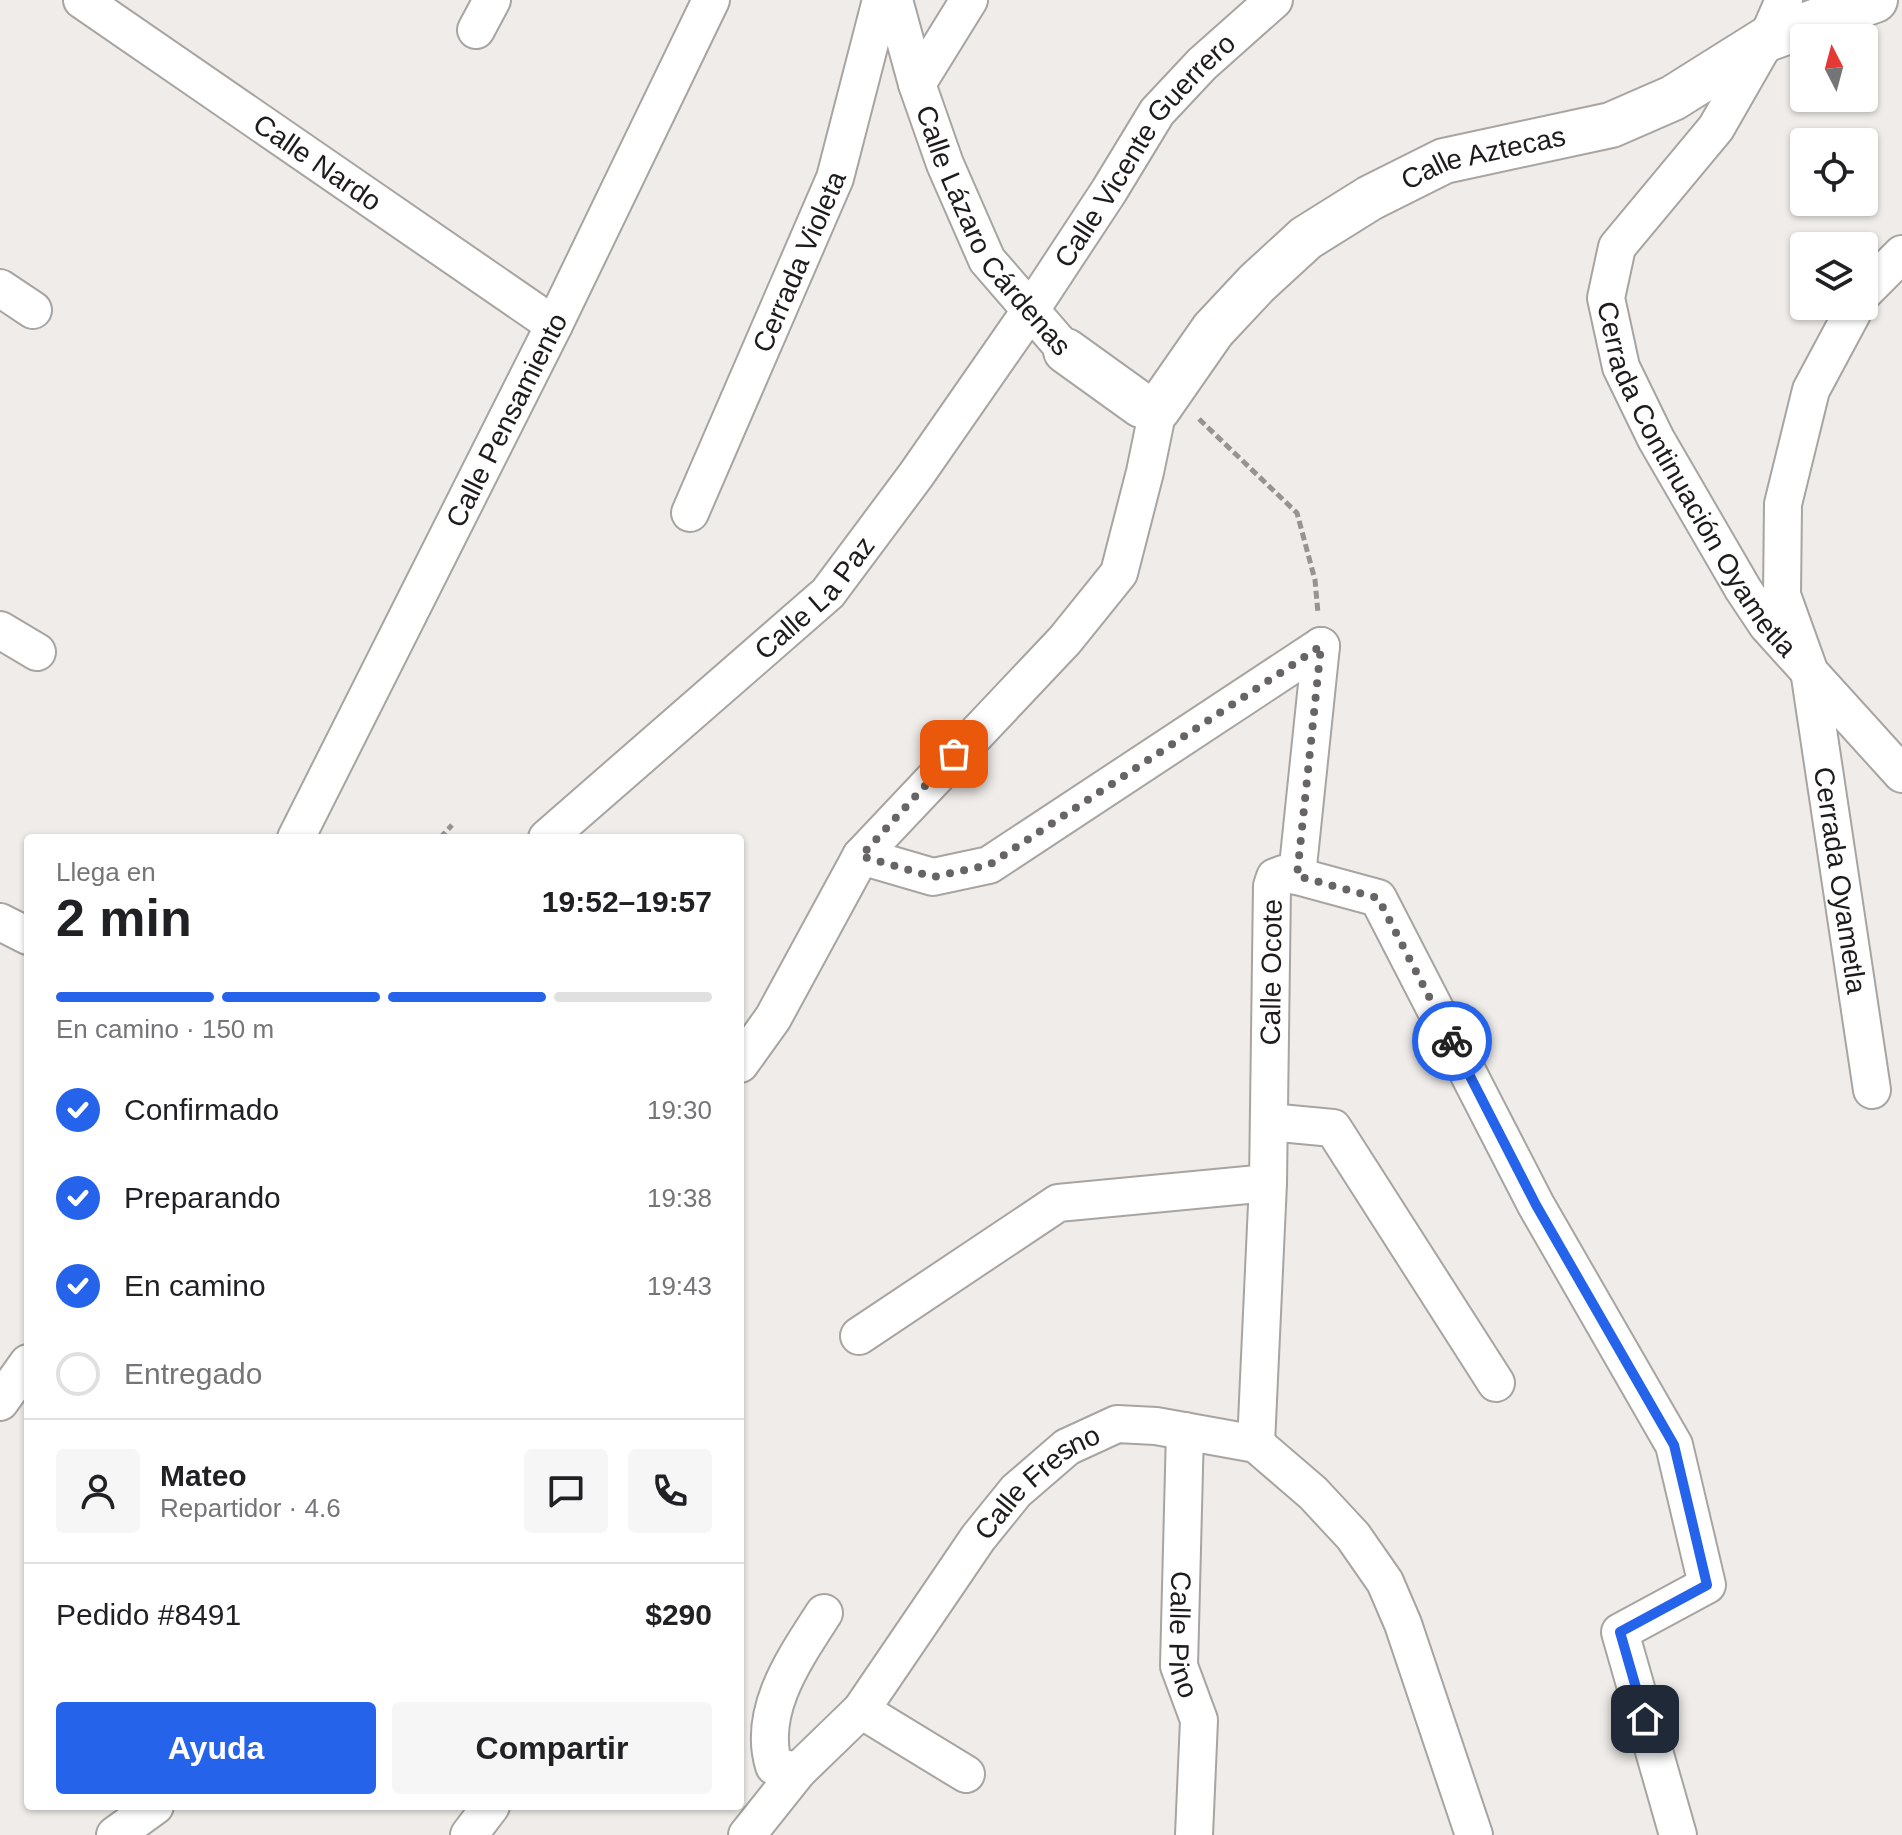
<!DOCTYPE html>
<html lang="es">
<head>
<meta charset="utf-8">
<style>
  body { margin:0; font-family:Arial,sans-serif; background:#f6f6f6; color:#202124; height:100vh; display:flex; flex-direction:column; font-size:30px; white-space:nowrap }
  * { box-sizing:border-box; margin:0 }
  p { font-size:26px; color:#757577 }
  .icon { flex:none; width:44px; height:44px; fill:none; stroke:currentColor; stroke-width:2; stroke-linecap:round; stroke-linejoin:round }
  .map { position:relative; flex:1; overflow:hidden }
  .panel { position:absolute; left:24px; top:834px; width:720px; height:976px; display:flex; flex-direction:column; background:#fff; border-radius:8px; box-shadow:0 2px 6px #0004 }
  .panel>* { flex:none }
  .needle { width:52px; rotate:354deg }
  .controls { position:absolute; left:1790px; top:24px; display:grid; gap:16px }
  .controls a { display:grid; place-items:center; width:88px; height:88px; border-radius:8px; background:#fff; box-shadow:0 2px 6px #0004; font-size:40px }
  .pin { position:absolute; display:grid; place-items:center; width:68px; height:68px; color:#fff; margin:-34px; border-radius:16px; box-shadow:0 4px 12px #0006 }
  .courier { position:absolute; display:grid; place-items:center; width:80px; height:80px; margin:-40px; border:6px solid #2563eb; border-radius:50%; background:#fff; color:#222; box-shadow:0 2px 10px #0007 }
  .overview em { font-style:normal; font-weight:600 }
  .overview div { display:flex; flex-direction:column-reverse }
  .overview { display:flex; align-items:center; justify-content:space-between; height:136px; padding:0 32px }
  h1 { font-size:52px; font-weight:600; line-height:60px }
  .bar { display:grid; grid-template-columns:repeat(4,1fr); gap:12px 8px; align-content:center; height:96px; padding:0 32px }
  .bar i { height:10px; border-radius:6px; background:#e0e0e0 }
  .bar .current { background:#2563eb }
  .bar p { grid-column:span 4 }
  .line { display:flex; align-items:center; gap:20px; padding:0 32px; border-top:2px solid #e0e0e0 }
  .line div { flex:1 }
  .round { display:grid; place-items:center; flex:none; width:84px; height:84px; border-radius:8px; background:#f6f6f6 }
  ol { padding:0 32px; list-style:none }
  li { display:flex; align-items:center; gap:24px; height:88px }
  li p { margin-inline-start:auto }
  li .icon { padding:8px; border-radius:50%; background:#2563eb; color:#fff; stroke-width:4 }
  li:last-child { color:#757577 }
  li i { width:44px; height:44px; border:4px solid #e0e0e0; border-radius:50% }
  .cta { display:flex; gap:16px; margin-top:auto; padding:16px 32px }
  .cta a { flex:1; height:92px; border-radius:8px; background:#2563eb; color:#fff; font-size:32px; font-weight:600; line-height:92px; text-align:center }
  .cta a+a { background:#f6f6f6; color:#202124 }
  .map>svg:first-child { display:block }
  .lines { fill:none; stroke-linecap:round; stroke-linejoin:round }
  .minor-casing { stroke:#a7a4a1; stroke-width:40 }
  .tertiary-casing { stroke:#a7a4a1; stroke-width:48 }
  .path { stroke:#969492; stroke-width:5; stroke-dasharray:8 4; stroke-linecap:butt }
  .minor { stroke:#fff; stroke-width:36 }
  .tertiary { stroke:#fff; stroke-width:44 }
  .done { stroke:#666563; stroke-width:8; stroke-dasharray:0 14.4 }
  .route { stroke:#2563eb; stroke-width:10 }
  .labels { text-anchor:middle; stroke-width:8; stroke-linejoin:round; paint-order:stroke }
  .street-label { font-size:28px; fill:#1d1c1b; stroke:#fdf9f6 }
</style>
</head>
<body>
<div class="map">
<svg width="1902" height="1835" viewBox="0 0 1902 1835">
  <rect width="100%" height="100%" fill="#efece9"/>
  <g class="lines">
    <g class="minor-casing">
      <g id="minor">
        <path id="s1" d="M82,0L554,325"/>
        <path id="s2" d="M894,0L917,84L945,164L987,260L1066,351"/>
        <path id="s3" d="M1784,0L1767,39L1716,128L1617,247L1606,298L1621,367L1656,439L1743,589L1767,625L1902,774"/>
        <path d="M476,30L492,0"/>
        <path d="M917,84L969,0"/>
        <path d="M0,288L33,310"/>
        <path d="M1864,292L1902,254"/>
        <path id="s4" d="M1856,306L1811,390L1783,504L1782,595L1809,670L1872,1090"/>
        <path id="s5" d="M690,513L835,178L881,0"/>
        <path d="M0,630L37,652"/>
        <path id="s6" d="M296,838L554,325L711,0"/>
        <path id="s7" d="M547,838L828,593L916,475L1030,311L1109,191L1157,112L1202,64L1274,0"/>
        <path d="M861,856L933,877L989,865L1321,646"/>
        <path d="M1297,876L1378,898L1536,1205L1674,1445L1707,1585L1620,1632L1678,1835"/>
        <path d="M0,922L28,936"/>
        <path d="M740,1064L773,1018L861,856L1065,640L1119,573L1145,472L1158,409"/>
        <path d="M1269,1122L1333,1128L1496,1383"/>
        <path d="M859,1336L1058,1203L1268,1183"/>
        <path d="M0,1402L28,1363"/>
        <path id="s8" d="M1185,1431L1179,1666L1199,1720L1194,1835"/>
        <path id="s9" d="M1256,1444L1268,1183L1272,886L1275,877L1283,874L1297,876L1321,646"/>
        <path d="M861,1710L966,1774"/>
        <path d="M798,1771L774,1766C757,1711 795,1658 824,1613"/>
        <path d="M115,1835L155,1806"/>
        <path d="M469,1835L491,1806"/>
        <path id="s10" d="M747,1835L798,1771L861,1710L978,1538L1016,1491L1067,1447L1117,1424L1156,1426L1256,1444L1313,1493L1353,1536L1385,1582L1403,1624L1474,1835"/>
      </g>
    </g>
    <g class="tertiary-casing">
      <g id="tertiary">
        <path id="s11" d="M1066,351L1141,405L1158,409L1213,330L1257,283L1306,238L1370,198L1444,161L1611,125L1673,98L1767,39L1875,0"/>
      </g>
    </g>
    <path class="path" d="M1199,419L1297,513L1315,580L1318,613
      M440,838L452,825"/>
    <use href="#minor" class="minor"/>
    <use href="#tertiary" class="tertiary"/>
  </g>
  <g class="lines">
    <path class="done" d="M954,754L861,856L933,877L989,865L1321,646L1297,876L1378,898L1452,1041"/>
    <path class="route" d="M1452,1041L1536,1205L1674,1445L1707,1585L1620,1632L1645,1719"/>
  </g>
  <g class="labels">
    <g class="street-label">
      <text dy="10" stroke="none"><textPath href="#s7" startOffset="918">Calle Vicente Guerrero</textPath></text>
      <text dy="10" stroke="none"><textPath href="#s11" startOffset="534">Calle Aztecas</textPath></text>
      <text dy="10" stroke="none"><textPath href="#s1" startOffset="286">Calle Nardo</textPath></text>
      <text dy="10" stroke="none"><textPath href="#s2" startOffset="254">Calle Lázaro Cárdenas</textPath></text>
      <text dy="10" stroke="none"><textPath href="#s5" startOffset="274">Cerrada Violeta</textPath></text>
      <text dy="10" stroke="none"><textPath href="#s6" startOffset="468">Calle Pensamiento</textPath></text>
      <text dy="10" stroke="none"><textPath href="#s3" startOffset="556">Cerrada Continuación Oyametla</textPath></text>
      <text dy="10" stroke="none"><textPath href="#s7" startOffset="360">Calle La Paz</textPath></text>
      <text dy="10" stroke="none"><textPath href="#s4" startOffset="596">Cerrada Oyametla</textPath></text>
      <text dy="10" stroke="none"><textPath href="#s9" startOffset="472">Calle Ocote</textPath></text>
      <text dy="10" stroke="none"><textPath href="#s10" startOffset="460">Calle Fresno</textPath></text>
      <text dy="10" stroke="none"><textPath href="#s8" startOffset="204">Calle Pino</textPath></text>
    </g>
  </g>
</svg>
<div class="controls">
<a><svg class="needle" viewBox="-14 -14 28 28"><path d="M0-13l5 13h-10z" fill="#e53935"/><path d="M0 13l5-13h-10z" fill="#757577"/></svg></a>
<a><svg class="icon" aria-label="locate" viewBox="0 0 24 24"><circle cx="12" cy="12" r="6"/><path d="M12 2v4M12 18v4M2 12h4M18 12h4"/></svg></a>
<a><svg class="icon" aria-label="layers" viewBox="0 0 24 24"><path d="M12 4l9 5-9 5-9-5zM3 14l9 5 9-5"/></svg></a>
</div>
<div class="pin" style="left:954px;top:754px;background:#ea580c"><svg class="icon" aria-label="bag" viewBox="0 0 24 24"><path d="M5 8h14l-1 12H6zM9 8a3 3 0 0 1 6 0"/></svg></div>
<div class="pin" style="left:1645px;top:1719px;background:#1f2937"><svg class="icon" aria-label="home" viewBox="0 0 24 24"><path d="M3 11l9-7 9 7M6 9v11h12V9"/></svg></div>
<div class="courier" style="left:1452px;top:1041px"><svg class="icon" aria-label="bike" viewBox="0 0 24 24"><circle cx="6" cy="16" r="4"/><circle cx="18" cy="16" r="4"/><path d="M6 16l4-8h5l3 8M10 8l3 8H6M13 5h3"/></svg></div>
<section class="panel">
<div class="overview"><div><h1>2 min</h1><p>Llega en</p></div><em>19:52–19:57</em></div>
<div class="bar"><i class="current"></i><i class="current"></i><i class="current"></i><i></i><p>En camino · 150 m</p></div>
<ol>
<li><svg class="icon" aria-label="check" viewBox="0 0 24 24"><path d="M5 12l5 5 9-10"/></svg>Confirmado<p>19:30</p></li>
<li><svg class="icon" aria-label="check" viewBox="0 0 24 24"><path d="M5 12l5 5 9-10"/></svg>Preparando<p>19:38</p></li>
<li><svg class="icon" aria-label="check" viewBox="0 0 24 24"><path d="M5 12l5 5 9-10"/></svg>En camino<p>19:43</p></li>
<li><i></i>Entregado</li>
</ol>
<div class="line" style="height:144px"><a class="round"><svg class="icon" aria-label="person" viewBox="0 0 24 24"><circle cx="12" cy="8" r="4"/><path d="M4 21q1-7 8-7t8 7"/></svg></a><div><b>Mateo</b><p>Repartidor · 4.6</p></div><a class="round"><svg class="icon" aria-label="chat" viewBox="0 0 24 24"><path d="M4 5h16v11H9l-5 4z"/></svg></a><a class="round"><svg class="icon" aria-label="phone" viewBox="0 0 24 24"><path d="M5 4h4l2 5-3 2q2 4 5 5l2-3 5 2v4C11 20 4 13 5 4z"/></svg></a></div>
<div class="line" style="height:104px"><div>Pedido #8491</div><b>$290</b></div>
<div class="cta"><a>Ayuda</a><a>Compartir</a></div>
</section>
</div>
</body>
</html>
